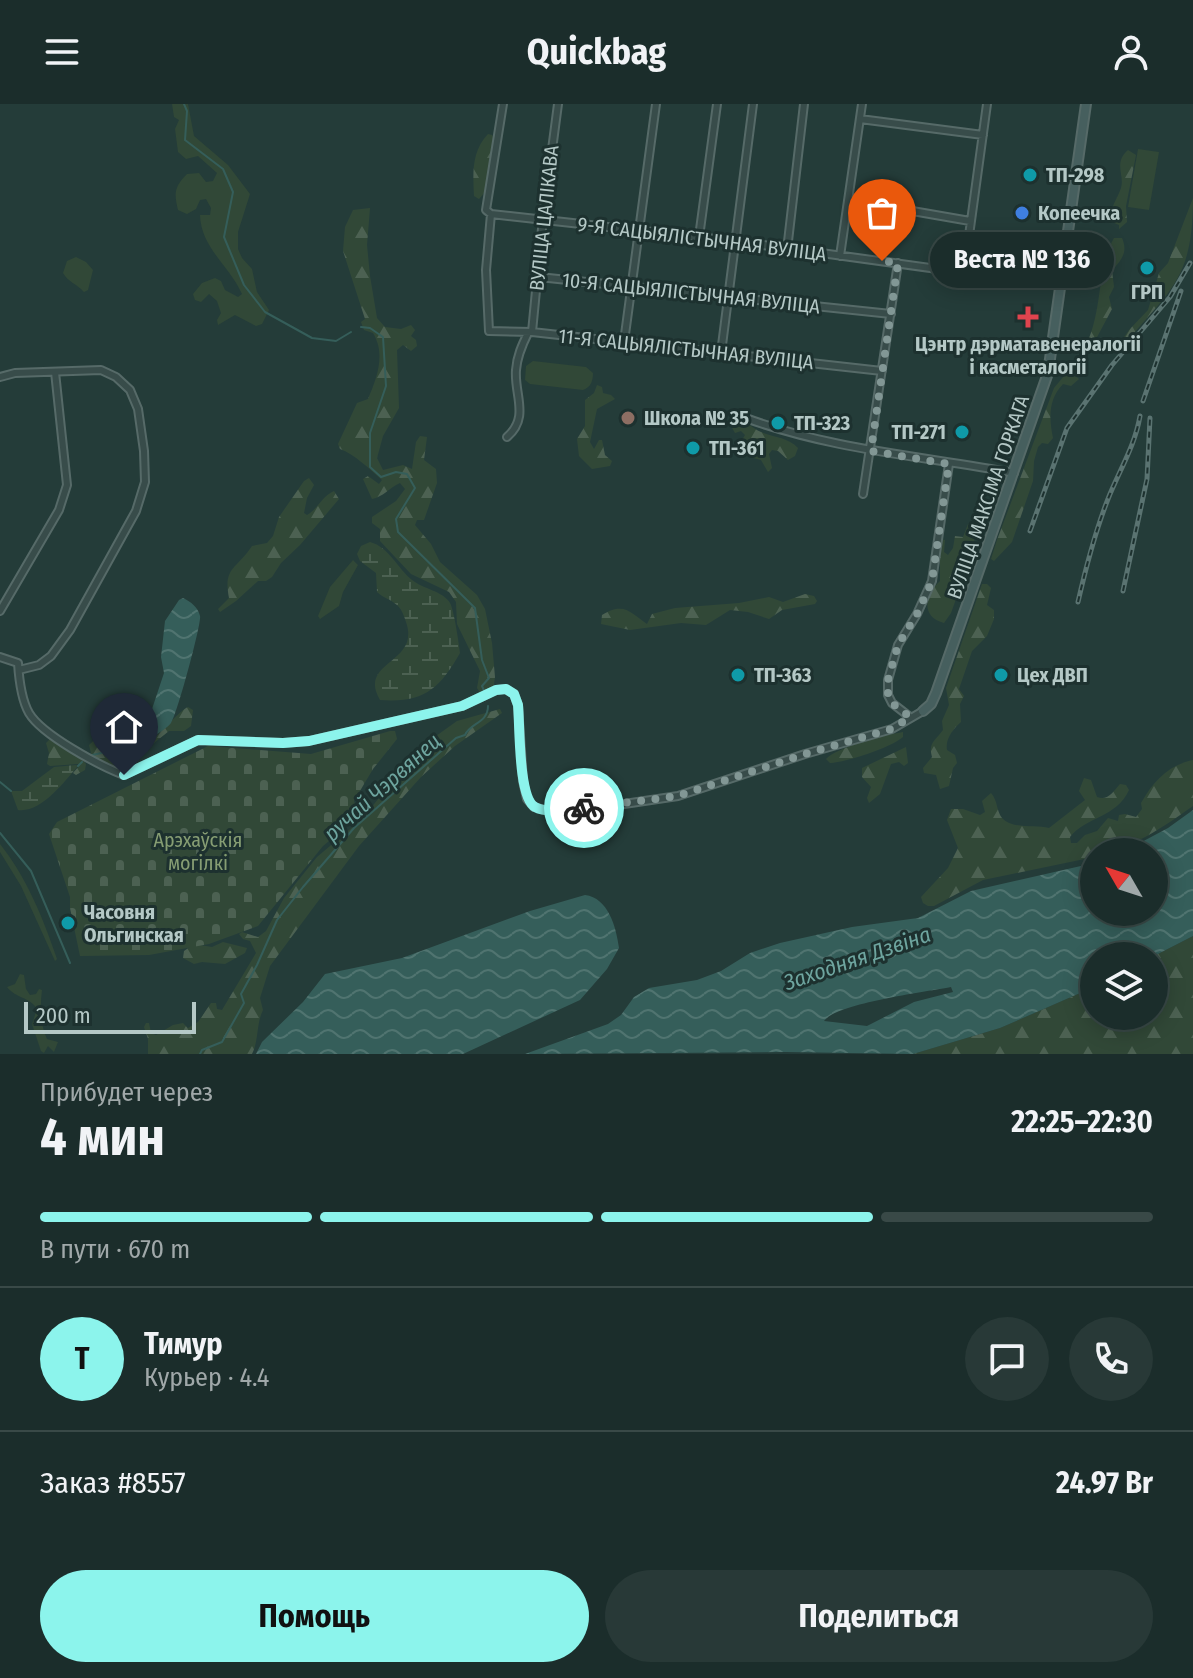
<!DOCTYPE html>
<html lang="ru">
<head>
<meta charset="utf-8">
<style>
  body { margin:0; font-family:"Fira Sans Condensed",sans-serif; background:#283937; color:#f1f3f6; height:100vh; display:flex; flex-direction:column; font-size:30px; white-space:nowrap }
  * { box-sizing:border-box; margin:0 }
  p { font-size:26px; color:#a0a8a9 }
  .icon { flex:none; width:44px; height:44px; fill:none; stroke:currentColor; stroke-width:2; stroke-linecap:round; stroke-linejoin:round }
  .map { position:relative; height:950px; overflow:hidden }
  .side { display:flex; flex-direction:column; background:#1b2d2b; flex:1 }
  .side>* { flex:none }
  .needle { width:52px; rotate:309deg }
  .fabs { position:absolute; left:1080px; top:734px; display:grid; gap:16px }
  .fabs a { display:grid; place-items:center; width:88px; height:88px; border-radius:50%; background:#1b2d2b; box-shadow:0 4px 20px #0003,0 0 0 2px #394947; font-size:40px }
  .scale { position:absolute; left:24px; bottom:20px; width:172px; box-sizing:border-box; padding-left:8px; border:4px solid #b4c8c6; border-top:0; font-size:22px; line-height:28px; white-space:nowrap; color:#b4c8c6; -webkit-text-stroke:6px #1d312f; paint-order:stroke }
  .pin { position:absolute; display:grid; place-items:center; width:68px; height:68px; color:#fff; margin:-82px -34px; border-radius:50% 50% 50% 0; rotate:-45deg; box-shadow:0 0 8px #0007 }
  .pin .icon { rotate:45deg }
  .courier { position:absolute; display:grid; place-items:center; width:80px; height:80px; margin:-40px; border:6px solid #8cf4ec; border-radius:50%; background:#fff; color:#222; box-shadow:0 2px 10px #0007 }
  .bubble { position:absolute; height:56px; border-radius:28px; background:#1b2d2b; box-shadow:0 4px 20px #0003,0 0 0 2px #394947; font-size:26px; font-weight:700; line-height:56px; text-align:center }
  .overview em { font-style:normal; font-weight:700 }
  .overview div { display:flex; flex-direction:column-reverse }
  .overview { display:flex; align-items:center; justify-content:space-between; height:136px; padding:0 40px }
  h1 { font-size:52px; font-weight:700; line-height:60px }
  .bar { display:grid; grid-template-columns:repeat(4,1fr); gap:12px 8px; align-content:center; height:96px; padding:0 40px }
  .bar i { height:10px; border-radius:6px; background:#394947 }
  .bar .on { background:#8cf4ec }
  .bar p { grid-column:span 4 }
  .line { display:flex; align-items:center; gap:20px; padding:0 40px; border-top:2px solid #394947 }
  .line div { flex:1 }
  .round { display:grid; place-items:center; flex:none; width:84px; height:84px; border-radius:42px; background:#283937 }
  .primary-button { display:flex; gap:16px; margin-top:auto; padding:16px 40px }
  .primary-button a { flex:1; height:92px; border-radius:48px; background:#8cf4ec; color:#111; font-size:32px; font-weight:700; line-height:92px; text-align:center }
  .primary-button a+a { background:#283937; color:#f1f3f6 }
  header { display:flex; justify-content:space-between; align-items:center; height:104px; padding:0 40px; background:#1b2d2b; font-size:36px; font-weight:700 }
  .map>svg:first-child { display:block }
  .green { fill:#314837 }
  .forest { fill:url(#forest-firs) }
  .wetland { fill:url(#wetland-marsh) }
  .cemetery { fill:url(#cemetery-stones) }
  .water { fill:url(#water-waves); fill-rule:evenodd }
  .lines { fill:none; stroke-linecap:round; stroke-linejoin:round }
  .stream { stroke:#355e5a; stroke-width:2 }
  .minor-casing { stroke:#566a68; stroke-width:10 }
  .secondary-casing { stroke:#566a68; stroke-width:12 }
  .minor { stroke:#384c4a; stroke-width:6 }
  .secondary { stroke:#465f5e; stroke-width:8 }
  .rail-casing { stroke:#5a7371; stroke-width:5 }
  .rail { stroke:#1d312f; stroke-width:2; stroke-dasharray:6; stroke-linecap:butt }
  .done { stroke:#829795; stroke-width:8; stroke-dasharray:0 14.4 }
  .route { stroke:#8cf4ec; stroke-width:10 }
  .culture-dot { fill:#0f9aa8; stroke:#1d312f; stroke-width:3 }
  .shop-dot { fill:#3f7fe0; stroke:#1d312f; stroke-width:3 }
  .health-dot { fill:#e0444e; stroke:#1d312f; stroke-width:3 }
  .education-dot { fill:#8d6e63; stroke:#1d312f; stroke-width:3 }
  .labels { text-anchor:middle; stroke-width:6; stroke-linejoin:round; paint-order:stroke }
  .poi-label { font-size:20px; font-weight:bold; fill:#b4c8c6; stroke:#1d312f; text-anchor:start }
  .street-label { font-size:20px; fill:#b4c8c6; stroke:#1d312f }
  .park-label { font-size:20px; fill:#869d73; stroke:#1d312f }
  .water-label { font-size:22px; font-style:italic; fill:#6ea59f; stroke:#1d312f }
</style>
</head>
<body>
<header><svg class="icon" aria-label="menu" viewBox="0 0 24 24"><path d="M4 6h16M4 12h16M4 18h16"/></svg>Quickbag<svg class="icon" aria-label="person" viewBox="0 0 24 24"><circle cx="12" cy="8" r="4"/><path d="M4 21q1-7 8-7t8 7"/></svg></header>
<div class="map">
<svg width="1193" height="950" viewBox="0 0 1193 950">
  <defs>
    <pattern id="forest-firs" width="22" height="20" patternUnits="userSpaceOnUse" patternTransform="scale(2)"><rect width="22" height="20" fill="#314837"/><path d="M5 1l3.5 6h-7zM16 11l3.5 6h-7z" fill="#4c6152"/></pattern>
    <pattern id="wetland-marsh" width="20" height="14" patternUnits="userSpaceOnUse" patternTransform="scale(2)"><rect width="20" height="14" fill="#314837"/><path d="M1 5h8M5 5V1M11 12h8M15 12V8" fill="none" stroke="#4c6152"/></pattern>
    <pattern id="cemetery-stones" width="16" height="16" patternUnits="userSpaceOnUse" patternTransform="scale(2)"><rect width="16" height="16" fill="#314837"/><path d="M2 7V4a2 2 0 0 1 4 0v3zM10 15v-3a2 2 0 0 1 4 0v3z" fill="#4c6152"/></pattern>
    <pattern id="water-waves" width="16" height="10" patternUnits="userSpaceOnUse" patternTransform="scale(2)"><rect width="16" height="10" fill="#355e5a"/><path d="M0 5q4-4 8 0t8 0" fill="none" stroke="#507470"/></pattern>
  </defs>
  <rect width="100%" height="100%" fill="#243c39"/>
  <path class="green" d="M172,0H188L194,32L228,61L250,90L238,128V145L242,154L252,165L257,188L269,206L262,220L256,222L235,211L218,221L217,216L221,209L217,197L209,190L201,198L195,196L193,190L202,179L215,174L221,177L225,186L238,193L242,190C229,161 201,144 200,111H210L211,104L206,95L200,96L196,105L187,110L178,106C174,89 174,83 187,70L199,69L206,78L213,77L217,69L198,52L186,55L178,48L175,25L179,16L174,13Z
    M1138,45L1159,48L1149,106L1128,103Z
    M76,153L86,158L93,166L88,186L84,188C77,180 68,178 63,169L67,157Z
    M533,257L586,263L593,269C593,277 591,283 583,286L530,280L525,276L526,262Z
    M353,456L358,461L343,488L339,502L320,515L318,512L330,483Z
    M0,740C27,774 43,814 57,855L55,857L21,782L0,748Z
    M20,870L24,871L26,885L30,891L36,890L39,885L42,886C40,903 40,920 47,935L58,938L54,948L48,942L44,949L41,947L32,920L37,905C30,893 15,894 7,883L15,880Z"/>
  <path class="forest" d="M488,30L492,31L494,34L486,87L479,95L474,92C473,70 471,48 488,30Z
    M1128,46L1136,51L1126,102L1127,118L1119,125V121L1110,117C1110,103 1117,96 1121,84C1125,71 1113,59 1128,46Z
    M1193,94C1193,179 1168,186 1120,246L1114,248L1129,226L1148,206L1159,169L1168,159Z
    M370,104L367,141L370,172L377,214L385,223L401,225L411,221L415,226L411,232L416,236L417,242L411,247L403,241L397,246L399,304L383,332L377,354L383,366L403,361L412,365L416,338L420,332L427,333L424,356L436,365L437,379L424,416H417L415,421L431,440L440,458L477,491L485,505L492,539L495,573L493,587L481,590L477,584L480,567L457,520L456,498L449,488L411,470L380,437V425L372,419V413L396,397L405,385L400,379C389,384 383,393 372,395L363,375L368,372L379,380L382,376C371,366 354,350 340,345L338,340L357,299L368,295C377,274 386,250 373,229L364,226L361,218L365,215L343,147L345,123L353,106Z
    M1114,134H1122C1128,148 1122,156 1112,166L1114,183L1109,193L1112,205L1096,235L1092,236L1089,234C1102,203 1098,162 1114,134Z
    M1073,269L1079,275L1071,282L1063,280C1048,295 1049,315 1053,334L1048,340L1042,339L1038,343L1034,357L1033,377L1012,438L994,457L991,455L997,436L1054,284L1064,272Z
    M597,281L602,283L603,289L611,291L615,295L597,305L590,338L594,345L599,336H602L605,351L612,357L610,362L592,365L579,352L577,335L585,322V296L594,289Z
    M738,315C748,318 752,324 761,328C775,334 788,333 798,344L795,352L788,356L778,347L772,346L769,350L772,364L768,368L761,356L742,351L738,343L745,331L741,327L735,329L731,322L732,317Z
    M309,374L314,381L307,394L304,409L307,411C318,405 322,392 334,387L339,395L300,441L281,459L272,473L266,477H258L236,497L220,508L218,505L229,494C223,463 236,466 252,442L267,439L273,432L279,413L304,377Z
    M968,420L975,424L974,442L962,460L961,471L956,483V495L951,509L944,519C920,512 925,491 940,477V435L945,436L944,448L948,451L953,444L955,432L963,433Z
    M982,480H987L991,484L987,501L994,506V515L987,532L972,547L959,585L964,592L960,600L961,618C953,625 945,635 947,646L955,651L957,659L953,664L949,682L940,685L936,671L924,669L923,664L932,653C928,639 935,637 943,626L942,617L949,601L946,584Z
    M805,490L814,492L817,497L815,500L782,506L769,515L748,508L730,506L706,521L681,519L630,526L601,520L602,511C624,497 631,509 647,520L652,510L675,504L739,499L769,493L783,498Z
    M188,603L193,606L191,622L184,627H169L154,639L143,643L133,657L123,655L121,665L93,657L89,641L100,631L109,632L119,650L123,648L116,634L120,627L130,634L140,624L143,626L144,634L152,636C163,627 180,606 188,603Z
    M500,605L502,609L455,642L421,673L359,742L270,862L260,894L263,906C256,920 259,936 252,950H148V935L144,923L146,919H149L151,929L156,931L173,921L183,919L188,924L198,918L211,899H216L217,905L222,906L256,849L250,837L243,835L239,830L242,828L258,833L266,827L284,794L317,753L362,715L379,694L392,686L397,674L413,663L427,647L436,632L457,617Z
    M903,628V633C890,644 847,658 830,659L826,655C837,643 885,631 903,628Z
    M51,634L80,653L86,660L85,666L76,671L73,669L79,662L78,660L50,662L47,660L49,649L46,639Z
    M906,643L908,659L904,662L899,658L891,660L880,690L869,699L867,694L871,683L862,673V664Z
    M1193,656V702C1164,722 1130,748 1094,748V753L983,776L934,802H928L923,799L921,793L948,764L958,744L947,716L951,705H963L980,711L985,708L982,697L991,689C998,697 996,706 1002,714C1013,726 1035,720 1049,724L1085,696L1079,687L1084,674L1091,676L1097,693C1108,697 1113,688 1120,680L1126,681L1129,686C1116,714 1087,712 1070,733L1071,739H1077L1085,731L1097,727L1108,714L1118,717L1119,711L1125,710L1136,713L1142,705L1141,699C1153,678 1168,661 1193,656Z
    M1193,832V950H913L1000,924L1094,883V912H1154V852Z
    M223,838L247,844L245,849L225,860L202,858L194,860L183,854L184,847L194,840L212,843Z"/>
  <path class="wetland" d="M370,438C389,443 398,465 412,476C423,485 443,487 450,499C454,506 459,540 460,549C439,586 423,599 380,596C357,557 421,560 406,518C404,512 402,506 398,502C391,495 383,494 377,488L376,469L360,457L357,450L361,442Z
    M76,661L78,662C64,678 41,709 18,706L11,687H22L54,663Z"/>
  <path class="cemetery" d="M390,627H395L397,635L373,665L354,697L359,712L323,742L258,822L209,840L149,851L80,852L70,804V793L49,730L57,718L208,642L311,650Z"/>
  <path class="water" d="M183,494C191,498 198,503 200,512C202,518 177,611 171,619C166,625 158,629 151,634L146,633L147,620L164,569L161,553L165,517L179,496Z
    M1193,706V832L1154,852H1094V883L1000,924L913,950L786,948L525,950L608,920L621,911L634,893L649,884L697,876L721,867L750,849L780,839L852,823L918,814L971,787L1094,759V808H1154V748H1123L1168,724ZM951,883L953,888L914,898L867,922L824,917C837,899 926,888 951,883Z
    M585,791C608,794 616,822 619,844L607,865L580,896L463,950H256L262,938L303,898L325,870L402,854L530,807Z"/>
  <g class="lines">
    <path class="stream" d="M184,0L187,7L185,36L223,65L233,88L224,133L244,181L265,208L312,234L336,237L351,228
      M361,223L370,224L383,233L386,282L370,329V363L381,373L396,368L407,370L415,384L396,415L398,428L475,504L482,556L489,574L482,582L485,589
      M88,652L132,642L146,633
      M78,662L82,658
      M0,678L11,687
      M0,729L31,767L70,859
      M200,950L202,946L222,938L244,899L241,890L257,861L277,816L303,783L354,724L456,634L465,631C470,619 488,619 488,602"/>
    <g class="minor-casing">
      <path id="minor" d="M503,0L486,106L491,110L734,137L1061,182
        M860,15L983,31
        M849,96L970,117
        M491,110L486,166L489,227L532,228L882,267
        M699,133L717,0
        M787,146L804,0
        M840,152L862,0
        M964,168L987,0
        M539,173L891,210
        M532,228L543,114L558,0
        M624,238L656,0
        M721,249L753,0
        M0,273L15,269L101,266L116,273L130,286L138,305L144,347L145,378L136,407L70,526L51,552L39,561L19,566
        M743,313C831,346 923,352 1014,369
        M507,333C530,313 514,291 516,266C517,252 522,241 528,229
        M863,390L898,159
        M0,507L59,406L67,381L55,268
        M0,553L18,559C19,575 21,595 29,609C42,631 100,662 124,671L198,636L283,639L309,637L462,602L496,586L506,585L514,590L518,601L523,677L527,695L534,703L545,706L604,703L678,692L805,650L892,625L923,607
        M910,613L892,599L888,591V576L898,541L917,510L932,477L949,360"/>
    </g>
    <g class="secondary-casing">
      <path id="secondary" d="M923,607L931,600L936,589L1048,269L1086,0"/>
    </g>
    <use href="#minor" class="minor"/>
    <use href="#secondary" class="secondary"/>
    <g class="rail-casing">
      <path id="rail" d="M1143,297L1181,187
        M1030,427L1067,324L1112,261L1170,193L1190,159
        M1123,487L1147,375L1150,314
        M1078,498C1086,463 1095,428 1108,395C1119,367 1135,342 1140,312"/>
    </g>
    <use href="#rail" class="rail"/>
  </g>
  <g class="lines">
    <path class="done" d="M584,704L678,692L805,650L892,625L910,613L892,599L888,591V576L898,541L917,510L932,477L949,360L871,347L898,159L882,157"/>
    <path class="route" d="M124,671L198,636L283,639L309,637L462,602L496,586L506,585L514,590L518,601C520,620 518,694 535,703C547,710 571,705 584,704"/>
  </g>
  <g class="culture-dot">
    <circle cx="1030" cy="71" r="8"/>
    <circle cx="1147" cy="164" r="8"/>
    <circle cx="778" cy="319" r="8"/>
    <circle cx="962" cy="328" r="8"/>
    <circle cx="693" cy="344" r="8"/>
    <circle cx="738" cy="571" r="8"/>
    <circle cx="1001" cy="571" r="8"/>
    <circle cx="68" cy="819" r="8"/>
  </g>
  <circle class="shop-dot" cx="1022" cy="109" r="8"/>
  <path class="health-dot" d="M1024 201h8v8h8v8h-8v8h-8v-8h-8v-8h8z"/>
  <circle class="education-dot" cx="628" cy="314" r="8"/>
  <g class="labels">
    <g class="poi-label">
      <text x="1046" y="78">ТП-298</text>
      <text x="1038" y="116">Копеечка</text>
      <text x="1147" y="195" text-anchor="middle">ГРП</text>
      <text x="1028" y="247" text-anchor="middle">Цэнтр дэрматавенералогіі<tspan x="1028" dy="23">і касметалогіі</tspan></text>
      <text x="644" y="321">Школа № 35</text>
      <text x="794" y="326">ТП-323</text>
      <text x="946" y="335" text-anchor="end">ТП-271</text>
      <text x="709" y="351">ТП-361</text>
      <text x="754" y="578">ТП-363</text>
      <text x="1017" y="578">Цех ДВП</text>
      <text x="84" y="815">Часовня<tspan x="84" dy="23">Ольгинская</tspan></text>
    </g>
    <g class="street-label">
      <text transform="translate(544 114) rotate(-84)" y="7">ВУЛІЦА ЦАЛІКАВА</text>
      <text transform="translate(702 135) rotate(7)" y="7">9-Я САЦЫЯЛІСТЫЧНАЯ ВУЛІЦА</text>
      <text transform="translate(691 189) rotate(6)" y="7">10-Я САЦЫЯЛІСТЫЧНАЯ ВУЛІЦА</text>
      <text transform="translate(686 245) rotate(6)" y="7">11-Я САЦЫЯЛІСТЫЧНАЯ ВУЛІЦА</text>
      <text transform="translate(988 393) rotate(-71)" y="7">ВУЛІЦА МАКСІМА ГОРКАГА</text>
    </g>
    <g class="park-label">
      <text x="198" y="743">Арэхаўскія<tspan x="198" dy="23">могілкі</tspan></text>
    </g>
    <g class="water-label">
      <text transform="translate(382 683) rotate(-42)" y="8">ручай Чэрвянец</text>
      <text transform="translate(857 854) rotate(-19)" y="8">Заходняя Дзвіна</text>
    </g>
  </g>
</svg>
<div class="fabs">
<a><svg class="needle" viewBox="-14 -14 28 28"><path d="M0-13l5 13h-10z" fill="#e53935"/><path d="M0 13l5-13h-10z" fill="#a0a8a9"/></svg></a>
<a><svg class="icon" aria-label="layers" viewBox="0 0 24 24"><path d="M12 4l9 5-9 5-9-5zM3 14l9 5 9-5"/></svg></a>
</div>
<div class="scale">200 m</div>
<div class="pin" style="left:882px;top:157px;background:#ea580c"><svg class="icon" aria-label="bag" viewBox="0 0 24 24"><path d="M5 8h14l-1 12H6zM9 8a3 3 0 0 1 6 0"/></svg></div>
<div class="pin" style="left:124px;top:671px;background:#1f2937"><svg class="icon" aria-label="home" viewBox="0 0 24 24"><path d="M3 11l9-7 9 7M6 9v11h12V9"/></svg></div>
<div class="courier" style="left:584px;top:704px"><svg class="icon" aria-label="bike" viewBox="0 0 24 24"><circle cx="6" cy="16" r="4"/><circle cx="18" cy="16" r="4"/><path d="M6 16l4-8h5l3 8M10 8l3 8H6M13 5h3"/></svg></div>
<div class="bubble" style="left:930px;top:128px;width:184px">Веста № 136</div>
</div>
<section class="side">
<div class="overview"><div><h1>4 мин</h1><p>Прибудет через</p></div><em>22:25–22:30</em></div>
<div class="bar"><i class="on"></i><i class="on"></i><i class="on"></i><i></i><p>В пути · 670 m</p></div>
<div class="line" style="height:144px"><b class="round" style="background:#8cf4ec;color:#111">Т</b><div><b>Тимур</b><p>Курьер · 4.4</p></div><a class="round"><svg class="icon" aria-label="chat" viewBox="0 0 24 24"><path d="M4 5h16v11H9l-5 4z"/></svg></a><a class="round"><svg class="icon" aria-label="phone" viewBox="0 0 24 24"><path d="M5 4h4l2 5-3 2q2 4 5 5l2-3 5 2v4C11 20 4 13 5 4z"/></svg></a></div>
<div class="line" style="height:104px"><div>Заказ #8557</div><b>24.97 Br</b></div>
<div class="primary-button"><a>Помощь</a><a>Поделиться</a></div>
</section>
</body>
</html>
